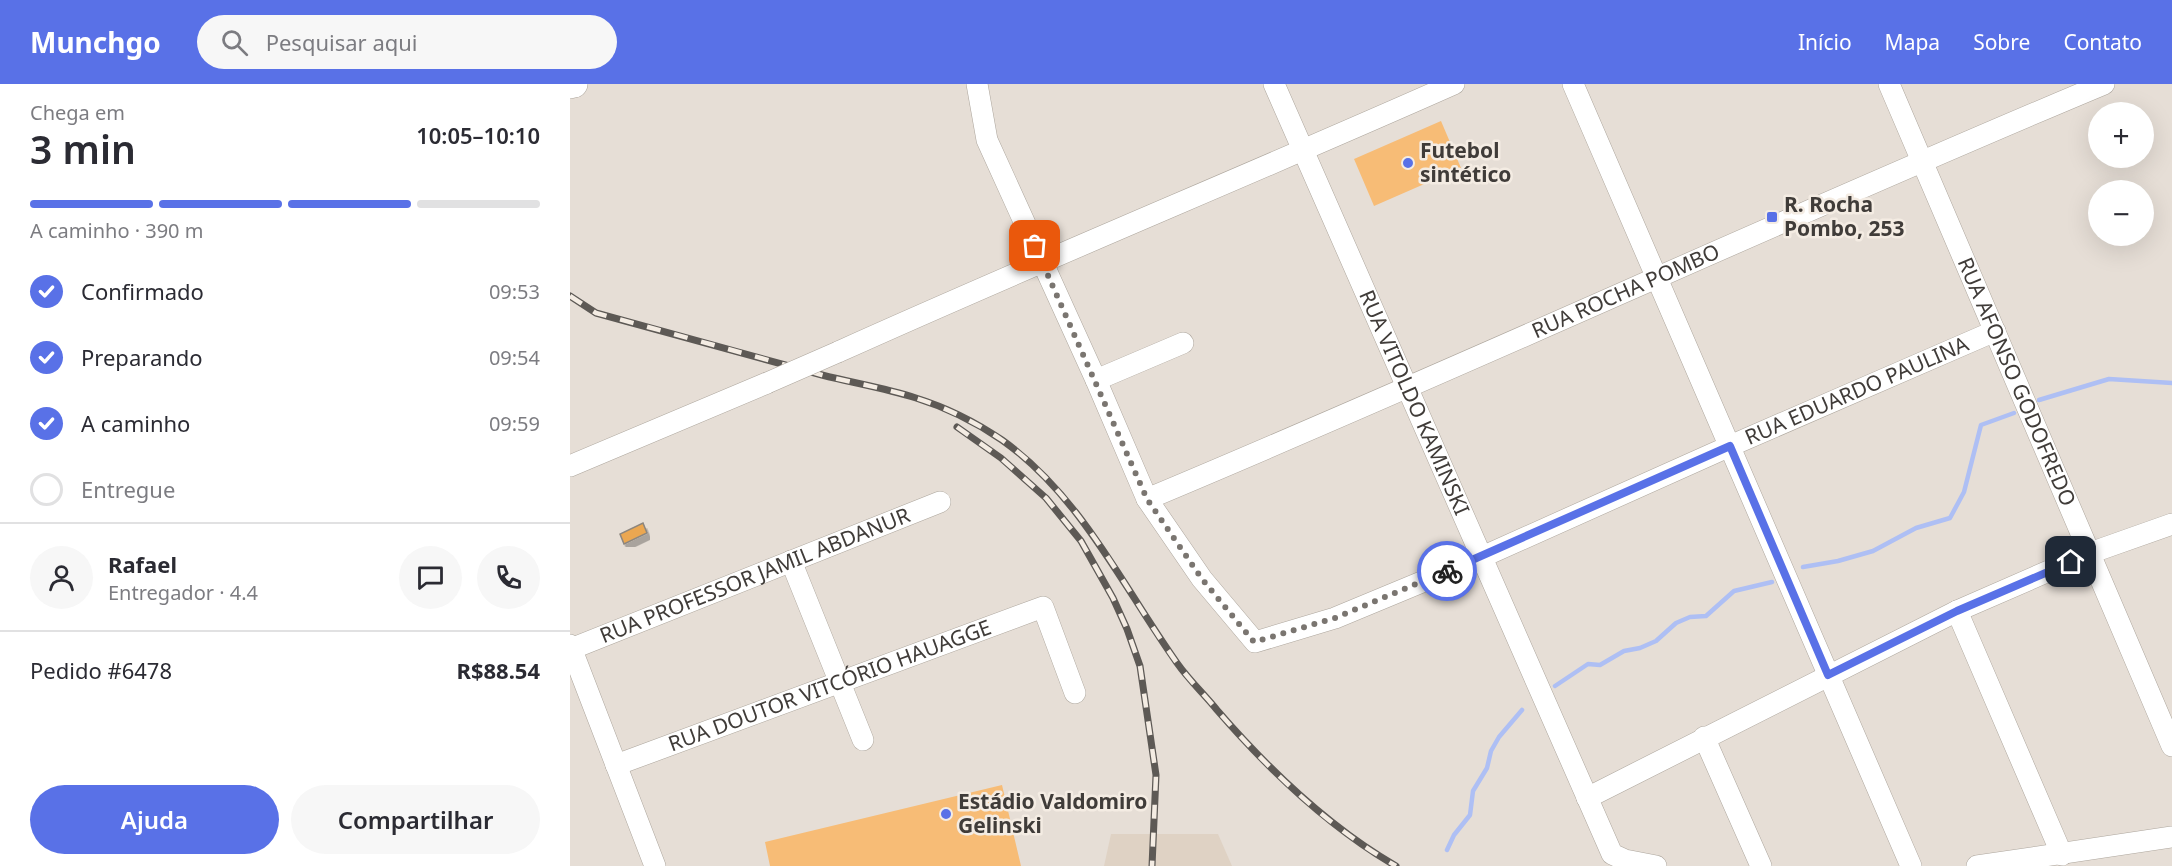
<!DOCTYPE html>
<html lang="pt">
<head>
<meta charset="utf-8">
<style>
  body { margin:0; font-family:"Noto Sans",sans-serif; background:#f7f7f7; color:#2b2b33; height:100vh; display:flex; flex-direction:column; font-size:22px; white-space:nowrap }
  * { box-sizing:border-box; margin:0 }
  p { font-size:20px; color:#7c7c81 }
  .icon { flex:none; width:33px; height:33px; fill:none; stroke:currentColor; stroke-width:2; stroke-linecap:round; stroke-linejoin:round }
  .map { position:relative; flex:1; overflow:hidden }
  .sheet { display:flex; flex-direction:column; background:#fff; width:570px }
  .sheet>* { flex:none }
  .buttons { position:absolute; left:1518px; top:18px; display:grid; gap:12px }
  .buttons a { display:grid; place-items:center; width:66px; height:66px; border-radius:50%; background:#fff; box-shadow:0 6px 24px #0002; font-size:30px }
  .pin { position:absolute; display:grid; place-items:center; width:51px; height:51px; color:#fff; margin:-26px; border-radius:12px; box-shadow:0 3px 9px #0006 }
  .courier { position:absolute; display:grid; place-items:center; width:60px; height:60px; margin:-30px; border:4px solid #5971e7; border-radius:50%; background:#fff; color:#222; box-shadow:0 2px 8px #0007 }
  .head em { font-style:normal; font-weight:600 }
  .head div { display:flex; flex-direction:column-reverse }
  .head { display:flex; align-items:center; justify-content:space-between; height:102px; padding:0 30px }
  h1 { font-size:39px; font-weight:600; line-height:45px }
  .bar { display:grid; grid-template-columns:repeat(4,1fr); gap:9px 6px; align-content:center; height:72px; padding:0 30px }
  .bar i { height:8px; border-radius:4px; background:#e1e1e2 }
  .bar .active { background:#5971e7 }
  .bar p { grid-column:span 4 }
  .line { display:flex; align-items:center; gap:15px; padding:0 30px; border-top:2px solid #e1e1e2 }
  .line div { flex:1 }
  .round { display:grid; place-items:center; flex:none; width:63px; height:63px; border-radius:32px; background:#f7f7f7 }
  ol { padding:0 30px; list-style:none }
  li { display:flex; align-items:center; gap:18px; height:66px }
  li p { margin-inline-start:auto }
  li .icon { padding:6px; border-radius:50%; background:#5971e7; color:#fff; stroke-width:4 }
  li:last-child { color:#7c7c81 }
  li i { width:33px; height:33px; border:3px solid #e1e1e2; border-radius:50% }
  .action { display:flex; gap:12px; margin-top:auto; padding:12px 30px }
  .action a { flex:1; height:69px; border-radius:36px; background:#5971e7; color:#fff; font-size:24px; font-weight:600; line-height:69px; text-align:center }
  .action a+a { background:#f7f7f7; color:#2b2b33 }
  header { display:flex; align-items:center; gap:36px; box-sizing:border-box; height:84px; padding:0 30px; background:#5971e7; color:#fff }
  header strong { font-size:28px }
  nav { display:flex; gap:33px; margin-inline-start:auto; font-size:21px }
  .search { width:420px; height:54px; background:#f7f7f7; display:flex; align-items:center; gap:15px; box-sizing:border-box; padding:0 21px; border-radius:33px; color:#7c7c81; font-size:22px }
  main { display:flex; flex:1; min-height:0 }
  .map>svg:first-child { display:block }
  .built { fill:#dfd2c4 }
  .green { fill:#f7bc76 }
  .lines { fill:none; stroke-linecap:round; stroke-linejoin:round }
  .stream { stroke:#aebff4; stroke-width:4.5 }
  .building { fill:#eba751; stroke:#8d867e; stroke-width:1.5; filter:url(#shadow) }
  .minor-casing { stroke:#ada69d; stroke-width:22 }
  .major-casing { stroke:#ada69d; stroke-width:28 }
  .minor { stroke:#fff; stroke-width:21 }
  .major { stroke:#fff; stroke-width:27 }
  .rail-casing { stroke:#5d5955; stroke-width:7 }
  .rail { stroke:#f4ece3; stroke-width:4.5; stroke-dasharray:14; stroke-linecap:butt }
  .minor-bridge-casing { stroke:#ada69d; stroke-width:22; stroke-linecap:butt }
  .minor-bridge { stroke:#fff; stroke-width:21 }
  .done { stroke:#7a7570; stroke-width:6; stroke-dasharray:0 10.8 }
  .route { stroke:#5971e7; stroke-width:8 }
  .poi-dot { fill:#5971e7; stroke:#f4ece3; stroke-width:2 }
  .labels { text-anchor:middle; stroke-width:5; stroke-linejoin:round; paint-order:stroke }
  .poi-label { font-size:21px; font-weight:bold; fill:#403c39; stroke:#f4ece3; text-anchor:start }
  .street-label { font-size:21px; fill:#403c39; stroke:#f4ece3 }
</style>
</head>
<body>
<header>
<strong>Munchgo</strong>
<div class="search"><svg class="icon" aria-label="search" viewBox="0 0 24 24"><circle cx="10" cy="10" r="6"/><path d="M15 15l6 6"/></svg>Pesquisar aqui</div>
<nav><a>Início</a><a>Mapa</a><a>Sobre</a><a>Contato</a></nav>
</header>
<main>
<section class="sheet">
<div class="head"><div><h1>3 min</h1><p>Chega em</p></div><em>10:05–10:10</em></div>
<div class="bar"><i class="active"></i><i class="active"></i><i class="active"></i><i></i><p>A caminho · 390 m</p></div>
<ol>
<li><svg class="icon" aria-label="check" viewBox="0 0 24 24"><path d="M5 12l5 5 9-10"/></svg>Confirmado<p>09:53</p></li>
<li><svg class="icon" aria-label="check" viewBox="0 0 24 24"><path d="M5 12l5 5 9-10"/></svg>Preparando<p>09:54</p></li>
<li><svg class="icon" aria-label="check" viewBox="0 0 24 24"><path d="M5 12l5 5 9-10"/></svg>A caminho<p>09:59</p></li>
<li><i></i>Entregue</li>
</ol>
<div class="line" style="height:108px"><a class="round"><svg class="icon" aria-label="person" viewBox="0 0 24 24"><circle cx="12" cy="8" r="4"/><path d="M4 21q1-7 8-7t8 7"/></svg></a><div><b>Rafael</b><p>Entregador · 4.4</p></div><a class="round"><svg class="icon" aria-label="chat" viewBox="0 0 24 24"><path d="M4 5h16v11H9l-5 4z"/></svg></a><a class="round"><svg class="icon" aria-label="phone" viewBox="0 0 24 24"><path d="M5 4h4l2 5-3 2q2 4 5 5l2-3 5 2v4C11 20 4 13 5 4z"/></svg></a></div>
<div class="line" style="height:78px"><div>Pedido #6478</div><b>R$88.54</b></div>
<div class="action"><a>Ajuda</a><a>Compartilhar</a></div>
</section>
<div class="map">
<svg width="1602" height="782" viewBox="0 0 1602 782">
  <defs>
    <filter id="shadow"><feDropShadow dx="3.5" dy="6" stdDeviation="0" flood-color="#0004"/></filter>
  </defs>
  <rect width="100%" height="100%" fill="#e6ded6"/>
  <path class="built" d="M541,750H648L662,782H534Z"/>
  <path class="green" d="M871,37L891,84L804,122L784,75Z
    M432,701L451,782H200L195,758Z"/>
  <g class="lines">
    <path class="stream" d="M1469,316L1539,295L1602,299
      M1233,483L1268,477L1303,467L1346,444L1380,434L1394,408L1411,341L1444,329
      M985,602L1018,580L1030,581L1054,567L1070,564L1086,557L1106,539L1120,533L1136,532L1164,507L1202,498
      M877,766L884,751L900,731L903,707L917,684L921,667L929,653L952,626"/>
  </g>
  <path class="building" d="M73,439L77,449L54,460L50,450Z"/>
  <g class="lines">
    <g class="minor-casing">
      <g id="minor">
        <path id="s1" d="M407,0L417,56L526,296L577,415L632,495L685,558L765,534L912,473L1160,362L1425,247"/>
        <path id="s2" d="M704,0L1042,770L1055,776L1086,782"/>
        <path d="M1003,0L1341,782"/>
        <path id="s3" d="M1319,0L1602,662"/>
        <path d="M268,268C472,176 679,91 884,0"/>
        <path d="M526,296L613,259"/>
        <path d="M0,382L197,299"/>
        <path id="s4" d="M577,415C898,281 1213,134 1534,0"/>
        <path d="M221,477L293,656"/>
        <path d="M1387,527L1492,771"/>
        <path d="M0,561L85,782"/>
        <path id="s5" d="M1,565L370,418"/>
        <path d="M1134,653L1191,782"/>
        <path id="s6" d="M46,681L473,523L505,609"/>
        <path d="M1017,714L1387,527L1520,469L1602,440"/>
        <path d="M1407,782L1602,753"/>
      </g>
    </g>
    <g class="major-casing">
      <path id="major" d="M0,1L4,0"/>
    </g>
    <use href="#minor" class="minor"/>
    <use href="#major" class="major"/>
    <g class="rail-casing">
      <path id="rail" d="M0,212L26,229C101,249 176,270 252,291C283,299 315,304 346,314C375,323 407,339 432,356C511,412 553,503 607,579C619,596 634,610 647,626C699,686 757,742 826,782
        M387,343L431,374L476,414L511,457L543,514L557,545L570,582L586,691L582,782"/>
    </g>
    <use href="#rail" class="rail"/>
    <g class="minor-bridge-casing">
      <path id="minor-bridge" d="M197,299L268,268"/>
    </g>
    <use href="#minor-bridge" class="minor-bridge"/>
  </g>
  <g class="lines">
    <path class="done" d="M465,162L577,415L632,495L684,558L765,534L877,487"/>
    <path class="route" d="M877,487L1160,362L1258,591L1387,527L1501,478"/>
  </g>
  <g class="poi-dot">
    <circle cx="838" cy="79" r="6"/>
    <rect x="1196" y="127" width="12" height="12" rx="3"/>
    <circle cx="376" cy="730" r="6"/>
  </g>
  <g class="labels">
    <g class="poi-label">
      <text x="850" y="74">Futebol<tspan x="850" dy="24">sintético</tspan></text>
      <text x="1214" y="128">R. Rocha<tspan x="1214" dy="24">Pombo, 253</tspan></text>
      <text x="388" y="725">Estádio Valdomiro<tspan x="388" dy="24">Gelinski</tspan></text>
    </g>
    <g class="street-label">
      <text dy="7" stroke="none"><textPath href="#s4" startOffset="522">RUA ROCHA POMBO</textPath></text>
      <text dy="7" stroke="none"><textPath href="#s3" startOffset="324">RUA AFONSO GODOFREDO</textPath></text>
      <text dy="7" stroke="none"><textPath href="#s1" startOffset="1282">RUA EDUARDO PAULINA</textPath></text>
      <text dy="7" stroke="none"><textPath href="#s2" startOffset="348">RUA VITOLDO KAMINSKI</textPath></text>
      <text dy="7" stroke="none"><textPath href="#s5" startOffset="198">RUA PROFESSOR JAMIL ABDANUR</textPath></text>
      <text dy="7" stroke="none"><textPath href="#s6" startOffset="228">RUA DOUTOR VITCÓRIO HAUAGGE</textPath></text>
    </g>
  </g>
</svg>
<div class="buttons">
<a>+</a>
<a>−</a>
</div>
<div class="pin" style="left:465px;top:162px;background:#ea580c"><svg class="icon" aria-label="bag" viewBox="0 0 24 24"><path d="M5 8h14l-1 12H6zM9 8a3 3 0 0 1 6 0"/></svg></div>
<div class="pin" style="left:1501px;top:478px;background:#1f2937"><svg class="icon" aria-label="home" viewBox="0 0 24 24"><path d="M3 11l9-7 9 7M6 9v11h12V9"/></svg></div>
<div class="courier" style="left:877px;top:487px"><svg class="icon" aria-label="bike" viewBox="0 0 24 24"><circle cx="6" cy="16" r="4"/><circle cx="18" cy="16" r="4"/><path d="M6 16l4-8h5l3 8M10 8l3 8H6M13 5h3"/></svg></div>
</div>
</main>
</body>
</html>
